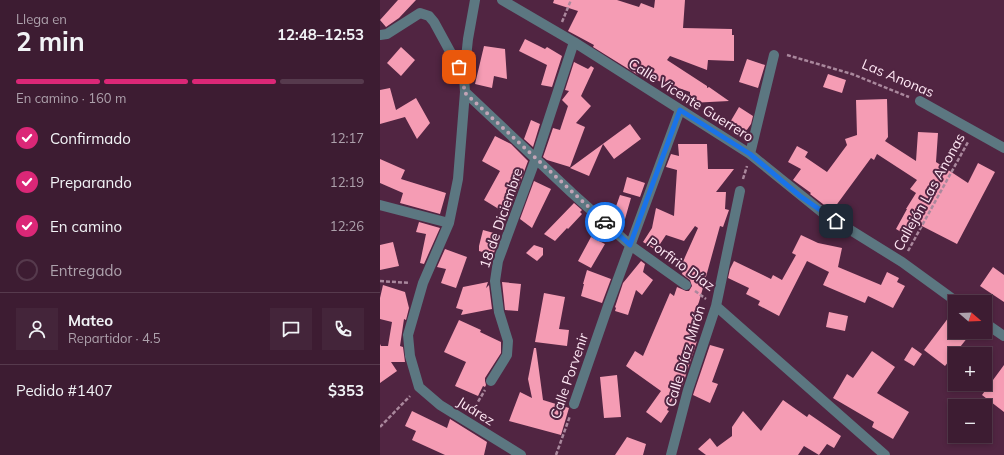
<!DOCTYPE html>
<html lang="es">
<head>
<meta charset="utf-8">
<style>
  body { margin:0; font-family:Mulish,sans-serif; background:#44253a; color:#f1f3f6; height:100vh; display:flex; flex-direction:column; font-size:15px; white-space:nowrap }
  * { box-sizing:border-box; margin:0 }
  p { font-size:13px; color:#ada1ac }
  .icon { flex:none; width:22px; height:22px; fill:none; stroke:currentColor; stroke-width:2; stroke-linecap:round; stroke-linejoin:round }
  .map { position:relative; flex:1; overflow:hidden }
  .sheet { display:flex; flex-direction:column; background:#3d1c32; width:380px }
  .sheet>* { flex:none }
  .needle { width:26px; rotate:109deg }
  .buttons { position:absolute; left:568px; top:295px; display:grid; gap:8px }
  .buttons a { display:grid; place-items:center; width:44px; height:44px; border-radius:0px; background:#3d1c32; box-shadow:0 2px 6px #0003,0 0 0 1px #563a4d; font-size:20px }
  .pin { position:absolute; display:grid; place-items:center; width:34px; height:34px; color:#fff; margin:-17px; border-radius:8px; box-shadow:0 2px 6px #0006 }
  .courier { position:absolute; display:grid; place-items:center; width:40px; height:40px; margin:-20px; border:3px solid #1a73e8; border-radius:50%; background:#fff; color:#222; box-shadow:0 1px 5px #0007 }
  .headline em { font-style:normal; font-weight:700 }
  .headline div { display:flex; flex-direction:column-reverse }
  .headline { display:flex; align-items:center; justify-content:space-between; height:68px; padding:0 16px }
  h1 { font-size:26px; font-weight:700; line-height:30px }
  .bar { display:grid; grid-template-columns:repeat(4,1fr); gap:6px 4px; align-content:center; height:48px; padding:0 16px }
  .bar i { height:5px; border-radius:3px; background:#563a4d }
  .bar .on { background:#db2777 }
  .bar p { grid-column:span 4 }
  .line { display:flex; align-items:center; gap:10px; padding:0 16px; border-top:1px solid #563a4d }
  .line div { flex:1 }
  .round { display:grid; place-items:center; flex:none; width:42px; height:42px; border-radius:0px; background:#44253a }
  ol { padding:0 16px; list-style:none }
  li { display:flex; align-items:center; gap:12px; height:44px }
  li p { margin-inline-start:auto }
  li .icon { padding:4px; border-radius:50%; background:#db2777; color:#fff; stroke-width:4 }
  li:last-child { color:#ada1ac }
  li i { width:22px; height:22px; border:2px solid #563a4d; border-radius:50% }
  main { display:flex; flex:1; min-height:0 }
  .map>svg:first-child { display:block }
  .building { fill:#f59cb4 }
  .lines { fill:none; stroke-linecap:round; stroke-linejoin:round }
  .path { stroke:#aa889d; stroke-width:2.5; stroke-dasharray:4 2; stroke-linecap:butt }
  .street { stroke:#5c7781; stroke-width:10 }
  .done { stroke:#c2a4b6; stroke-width:4; stroke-dasharray:0 7.2 }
  .route { stroke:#1a73e8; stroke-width:5 }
  .labels { text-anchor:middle; stroke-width:4; stroke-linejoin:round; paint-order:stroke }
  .street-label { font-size:14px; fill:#ffe8f5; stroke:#512542 }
</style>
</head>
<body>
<main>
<section class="sheet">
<div class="headline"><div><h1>2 min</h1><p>Llega en</p></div><em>12:48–12:53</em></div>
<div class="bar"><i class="on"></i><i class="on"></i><i class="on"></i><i></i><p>En camino · 160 m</p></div>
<ol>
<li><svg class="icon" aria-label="check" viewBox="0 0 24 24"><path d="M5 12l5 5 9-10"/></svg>Confirmado<p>12:17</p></li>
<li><svg class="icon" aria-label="check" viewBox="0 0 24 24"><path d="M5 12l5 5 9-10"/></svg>Preparando<p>12:19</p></li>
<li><svg class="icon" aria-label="check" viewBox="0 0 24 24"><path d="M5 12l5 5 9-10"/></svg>En camino<p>12:26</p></li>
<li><i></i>Entregado</li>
</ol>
<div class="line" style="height:72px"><a class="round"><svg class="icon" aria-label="person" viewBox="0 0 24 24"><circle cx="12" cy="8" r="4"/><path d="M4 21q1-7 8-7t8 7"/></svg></a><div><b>Mateo</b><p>Repartidor · 4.5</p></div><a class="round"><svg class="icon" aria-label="chat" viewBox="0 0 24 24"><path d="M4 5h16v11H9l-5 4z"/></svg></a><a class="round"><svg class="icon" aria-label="phone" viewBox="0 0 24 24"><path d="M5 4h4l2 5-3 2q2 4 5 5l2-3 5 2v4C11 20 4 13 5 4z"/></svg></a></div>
<div class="line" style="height:52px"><div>Pedido #1407</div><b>$353</b></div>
</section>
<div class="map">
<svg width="624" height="455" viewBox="0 0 624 455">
  <rect width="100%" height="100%" fill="#512542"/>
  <path class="building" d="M18,0H36L19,18L6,27L0,20Z
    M174,0H237L259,7L261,3L274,8L275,0H305L303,28L352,29V35H354V61L328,60L327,70L290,56L287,60L327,86V88L329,87L349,101L310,103V92L259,74L258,75L213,47L214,45L188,31L198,11L173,3Z
    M145,39L165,49L167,47L182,56L172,87L161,85L167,65L139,51Z
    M104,46L125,49L127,79L114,76L112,88L95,84Z
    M21,47L35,60L21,76L7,63Z
    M367,59L385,65L378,88L359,82Z
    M194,62L208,69L211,66L214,68L201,96L211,106L196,123L205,127L190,167L167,160L163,157L173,128L180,130L188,106L182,100L189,91L185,90Z
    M448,74L466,80L462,93L443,87Z
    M10,88L16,110L36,98L50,123L37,139L25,117L0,124V90Z
    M507,99L508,137L505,141L508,143L536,161L538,132L558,133L556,162L588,183L598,163L615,172L577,244L536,223L528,236L516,229L527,209H526L536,193L530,189L537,180L497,154L494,160L491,158L452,211L430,194L431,193L413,180L421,169L408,162L417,146L428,152L425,157L447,172L467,145L465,139L477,135L476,100Z
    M359,107L373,116L371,124L364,134L349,124Z
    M151,120L160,124L153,147L144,139Z
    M250,124L261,139L234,159L223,144L209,176L190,168Z
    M115,136L131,144L148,161L130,210L124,206L122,211L104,200L120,171L102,161Z
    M298,144H327L328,169H354L336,192H346L345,209L349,210L343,227L340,226L319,302L313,316L315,317L309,339L317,341L301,390L298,388L287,410L289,411L281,423L266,412L281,391L246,366L255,351L263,356L290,293L294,296L297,287L306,291H309L312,286L310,280L302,274L304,267L301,266L318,228L315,226L304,241L286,235L276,250L263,242L272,228L276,208L294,216L297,170L286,167L291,154L299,156Z
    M0,159L25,170L21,179L66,193L60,214L20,203L23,193L0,183Z
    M247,177L265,183L260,197L243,192Z
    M154,181L171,189L152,228L140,219Z
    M240,195L251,198L245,219L233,215Z
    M194,203L202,210L200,212L202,214L188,229L187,228L175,241L164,234Z
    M39,222L60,228L44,264L40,263L46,234L36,232Z
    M103,230L121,235L113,255L99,251V246Z
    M421,235L438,243L462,248L458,267L501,285L507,272L519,278L517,282L525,286L513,308L488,296L485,303L443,285L449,272L427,261L399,316L378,305L380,301L366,294L369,288L348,278L350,269L354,261L391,279L393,275L402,280L416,255L412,253Z
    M211,237L225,244L211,268L198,261Z
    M13,242L19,266L0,270V245Z
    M154,245L163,248V255L157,261L146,253Z
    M65,249L87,257L76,288L61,283L66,269L57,267Z
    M261,261L265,264L263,272L273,280L262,295L256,290L248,315L235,311L236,308L235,307L243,283Z
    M613,267L624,275V302L600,286Z
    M207,270L231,279L222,303L201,296L204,284H203Z
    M108,282L106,288L109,285L112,309L81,315L83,310L76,308L83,287Z
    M122,282L141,284L138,311L125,310Z
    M3,285L25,292L29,308L26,320L24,319L20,346L23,347L25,362H11L17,371L0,383V344L1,346H8L12,322L0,319V298Z
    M164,293L185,297L179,329L189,330L187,346L155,342Z
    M575,309V332H592L565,366L544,350Z
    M449,312L468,316L465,331L446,327Z
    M79,320L101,330L100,332L121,342V353L105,378V381L106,385L105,387L103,386L98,396L75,386L86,362L64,352Z
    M330,345L344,349L332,382L338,384L330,403L313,395Z
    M532,347L542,354L534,366L524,360Z
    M154,348H156L163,400L189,408L181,435L129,421L140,392L152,398L148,379Z
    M492,351L515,367L497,393L529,412L513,439L492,427L494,422L453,398L467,374L473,378Z
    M624,365V412L602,395Z
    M237,375L241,417L224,418L220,377Z
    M403,400L427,417L429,414L461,436L454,448L447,444L439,455L424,446L418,455H326L318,449L330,438L337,447L352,436V427L363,411L381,431Z
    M32,411L67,428L70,419L107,442L104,455H65L32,440L36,431L25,426Z
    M247,437L266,444L263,455H235Z"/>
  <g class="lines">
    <path class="path" d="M182,22L191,0
      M407,55L472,74L529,97
      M363,179L367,166
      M528,251L588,142
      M0,281L30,283
      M315,291L326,299
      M92,412L105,390
      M0,427L30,396
      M176,455L190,416"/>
    <path class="street" d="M95,0L88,39L84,77L85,92L78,179L69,223L43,283L28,335L30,356L39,387L60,405L141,455
      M122,0L194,42L370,154L443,213L522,262L577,302
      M0,35L7,34L40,13L49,16L54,22L84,77
      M85,92L192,193L250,245L306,285
      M540,101L624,148
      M370,154L394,55
      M0,205L69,223
      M336,306L505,455
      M605,323L624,336
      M111,381L127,355L128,341L119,312L115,281L118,261L156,158L194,42
      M194,404L228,306L300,110
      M291,455L308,390L336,306L360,191"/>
  </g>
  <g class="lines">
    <path class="done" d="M79,67L84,77V92L225,222"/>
    <path class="route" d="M225,222L250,245L300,110L370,154L420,196L456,221"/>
  </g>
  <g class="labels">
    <g class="street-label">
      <text transform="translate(518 78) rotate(23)" y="5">Las Anonas</text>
      <text transform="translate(311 100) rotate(32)" y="5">Calle Vicente Guerrero</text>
      <text transform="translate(549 192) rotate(-61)" y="5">Callejón Las Anonas</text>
      <text transform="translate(121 218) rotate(-71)" y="5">18 de Diciembre</text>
      <text transform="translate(301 264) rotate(36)" y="5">Porfirio Díaz</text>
      <text transform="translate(305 356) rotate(-73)" y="5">Calle Díaz Mirón</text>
      <text transform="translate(189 376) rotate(-71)" y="5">Calle Porvenir</text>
      <text transform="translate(96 411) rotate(32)" y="5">Juárez</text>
    </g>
  </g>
</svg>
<div class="buttons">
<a><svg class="needle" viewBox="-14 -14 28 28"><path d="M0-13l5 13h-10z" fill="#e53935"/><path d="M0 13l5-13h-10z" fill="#ada1ac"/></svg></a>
<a>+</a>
<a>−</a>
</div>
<div class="pin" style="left:79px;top:67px;background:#ea580c"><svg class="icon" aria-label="bag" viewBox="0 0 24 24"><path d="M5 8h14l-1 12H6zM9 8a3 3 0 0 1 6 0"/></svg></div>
<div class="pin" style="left:456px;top:221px;background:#1f2937"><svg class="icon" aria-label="home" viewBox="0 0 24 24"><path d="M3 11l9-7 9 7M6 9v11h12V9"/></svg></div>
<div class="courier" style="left:225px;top:222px"><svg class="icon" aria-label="car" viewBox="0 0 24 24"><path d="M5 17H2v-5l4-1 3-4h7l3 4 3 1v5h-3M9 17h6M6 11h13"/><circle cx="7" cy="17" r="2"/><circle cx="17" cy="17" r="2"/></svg></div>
</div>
</main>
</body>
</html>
